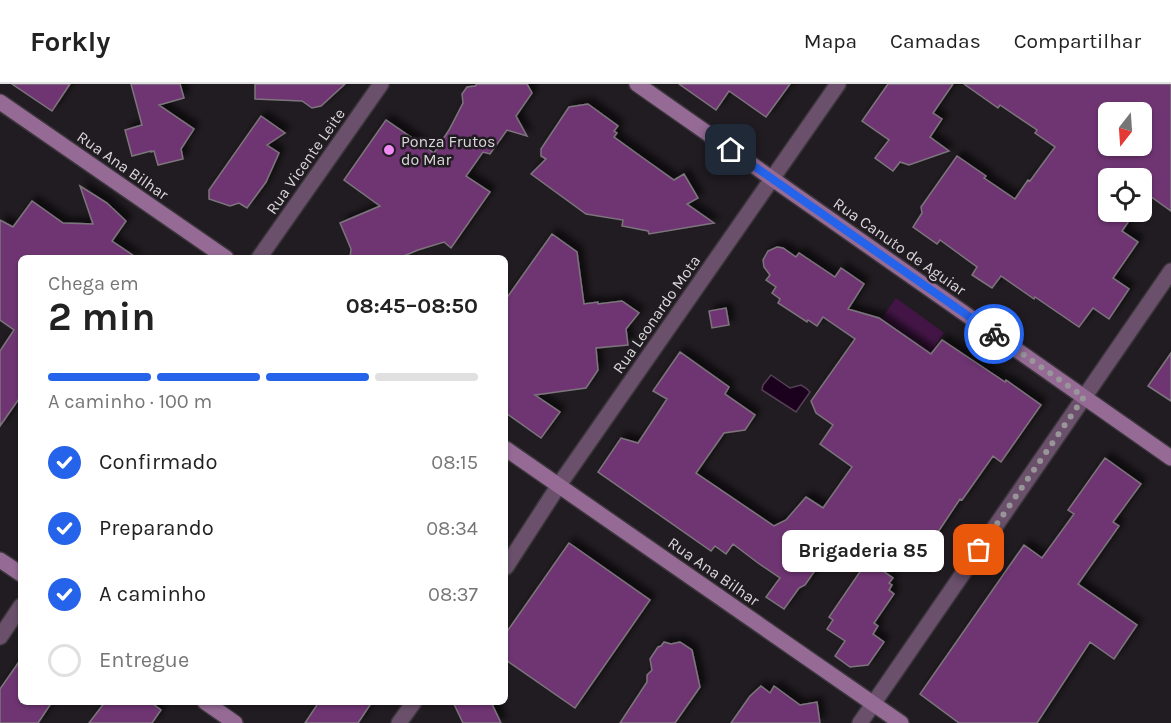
<!DOCTYPE html>
<html lang="pt">
<head>
<meta charset="utf-8">
<style>
  body { margin:0; font-family:Karla,sans-serif; background:#f2f2f2; color:#222; height:100vh; display:flex; flex-direction:column; font-size:22px; white-space:nowrap }
  * { box-sizing:border-box; margin:0 }
  p { font-size:20px; color:#767676 }
  .icon { flex:none; width:33px; height:33px; fill:none; stroke:currentColor; stroke-width:2; stroke-linecap:round; stroke-linejoin:round }
  .map { position:relative; flex:1; overflow:hidden }
  .drawer { position:absolute; left:18px; top:171px; width:490px; height:450px; display:flex; flex-direction:column; background:#fff; border-radius:9px; box-shadow:0 2px 4px #0004 }
  .drawer>* { flex:none }
  .needle { width:39px; rotate:197deg }
  .buttons { position:absolute; left:1098px; top:18px; display:grid; gap:12px }
  .buttons a { display:grid; place-items:center; width:54px; height:54px; border-radius:9px; background:#fff; box-shadow:0 2px 4px #0004; font-size:30px }
  .pin { position:absolute; display:grid; place-items:center; width:51px; height:51px; color:#fff; margin:-26px; border-radius:12px; box-shadow:0 3px 9px #0006 }
  .courier { position:absolute; display:grid; place-items:center; width:60px; height:60px; margin:-30px; border:4px solid #2563eb; border-radius:50%; background:#fff; color:#222; box-shadow:0 2px 8px #0007 }
  .bubble { position:absolute; height:42px; border-radius:9px; background:#fff; box-shadow:0 2px 4px #0004; font-size:20px; font-weight:700; line-height:42px; text-align:center }
  .overview em { font-style:normal; font-weight:700 }
  .overview div { display:flex; flex-direction:column-reverse }
  .overview { display:flex; align-items:center; justify-content:space-between; height:102px; padding:0 30px }
  h1 { font-size:39px; font-weight:700; line-height:45px }
  .bar { display:grid; grid-template-columns:repeat(4,1fr); gap:9px 6px; align-content:center; height:72px; padding:0 30px }
  .bar i { height:8px; border-radius:4px; background:#e0e0e0 }
  .bar .on { background:#2563eb }
  .bar p { grid-column:span 4 }
  ol { padding:0 30px; list-style:none }
  li { display:flex; align-items:center; gap:18px; height:66px }
  li p { margin-inline-start:auto }
  li .icon { padding:6px; border-radius:50%; background:#2563eb; color:#fff; stroke-width:4 }
  li:last-child { color:#767676 }
  li i { width:33px; height:33px; border:3px solid #e0e0e0; border-radius:50% }
  header { display:flex; align-items:center; gap:36px; box-sizing:border-box; height:84px; padding:0 30px; background:#fff; border-bottom:2px solid #e0e0e0 }
  header strong { font-size:28px }
  nav { display:flex; gap:33px; margin-inline-start:auto; font-size:21px }
  .map>svg:first-child { display:block }
  .green { fill:#431546 }
  .water { fill:#1b011d; stroke:#544156; stroke-width:1.5 }
  .building { fill:#6e3472; stroke:#7c767c; stroke-width:1.5; fill-rule:evenodd; filter:url(#shadow) }
  .lines { fill:none; stroke-linecap:round; stroke-linejoin:round }
  .street-casing { stroke:#3b363b; stroke-width:18 }
  .secondary-casing { stroke:#3b363b; stroke-width:18 }
  .street { stroke:#6a506b; stroke-width:15 }
  .secondary { stroke:#956b96; stroke-width:15 }
  .done { stroke:#999699; stroke-width:6; stroke-dasharray:0 10.8 }
  .route { stroke:#2563eb; stroke-width:8 }
  .poi-dot { fill:#f08bf5; stroke:#211c21; stroke-width:2 }
  .labels { text-anchor:middle; stroke-width:5; stroke-linejoin:round; paint-order:stroke }
  .poi-label { font-size:16px; fill:#dad7da; stroke:#211c21; text-anchor:start }
  .street-label { font-size:16px; fill:#dad7da; stroke:#211c21 }
</style>
</head>
<body>
<header>
<strong>Forkly</strong>
<nav><a>Mapa</a><a>Camadas</a><a>Compartilhar</a></nav>
</header>
<div class="map">
<svg width="1171" height="639" viewBox="0 0 1171 639">
  <defs>
    <filter id="shadow"><feDropShadow dx="5.5" dy="-5.5" stdDeviation="3" flood-color="#0009"/></filter>
  </defs>
  <rect width="100%" height="100%" fill="#211c21"/>
  <path class="green" d="M896,214L944,249L930,269L882,234Z"/>
  <path class="water" d="M771,291L790,304L801,301L806,304L810,308L796,328L762,306L763,301Z"/>
  <path class="building" d="M12,0H70L52,27Z
    M131,0H180L184,14L159,21L194,45L181,65L183,75L158,81L154,67L151,68V67L132,72L125,46L142,41Z
    M255,0H345L321,22L312,24L302,17L255,15Z
    M477,0H527L532,9L516,32L527,52L507,46L490,70L483,68L466,92L490,108L451,164L444,158L418,166L399,174H350L351,165L340,139L380,122L344,96L386,36L434,69L449,46L463,19L462,10L467,3L475,2Z
    M679,0H790L766,33L729,7L716,26Z
    M888,0H953L933,29L942,35L930,53L949,67L909,81L900,78L893,87L875,74L889,56L862,37Z
    M964,0H1171V127L1147,110L1142,118V94H1108V128H1135L1122,147L1138,158L1113,194L1129,205L1109,235L1093,224L1079,243L1035,213L1034,215L1001,192L992,204L972,191L977,183L940,156L937,160L913,143L922,129L921,123L957,72L986,92L984,94L1015,115L1028,96L1030,97L1055,63L1035,49L1037,46L1000,21L998,24ZM1108,28H1142V62H1108Z
    M588,20L618,42L614,47L617,49L614,53L643,74L674,96L684,90L698,114L687,120L714,139L649,150L648,147L622,142L623,136L586,130L531,90L546,75L541,72V65L569,23Z
    M261,32L285,49L267,61L279,69L266,98L247,124L239,119L230,122L209,115V106Z
    M80,102L107,119L126,137L112,157L137,174H21V312L0,342V267L14,246L0,236V136L13,143L32,117L63,139L93,140Z
    M552,150L577,168L584,220L598,218V220L622,217L639,229L626,245L628,261L596,264L598,286L586,304L535,311L560,328L541,354L506,329V215Z
    M777,163L783,164L796,173L799,169L835,193L841,184L864,200L848,225L879,234L931,270L942,256L1005,298L1006,296L1041,321L1001,378L993,372L962,416L960,415L932,457L934,458L924,472L914,465L907,470L873,480L893,494L889,499L892,501L889,506L894,510L874,539L878,542L873,550L884,558L868,581L850,583L835,572L845,557L827,545L833,536L829,533L864,482L832,462L805,501L799,504L784,525L766,513L780,494L758,479L733,460L726,470L715,462L711,467L598,388L621,354L638,359L667,315L653,307L680,268L729,303L725,310L755,331L745,346L724,349L696,389L774,442L786,436L806,413L823,424L852,383L820,360L833,341L816,329L811,317L855,255L823,233L817,242L808,236L807,238L778,219L780,215L772,209L776,203L766,196L770,191L764,183L763,176L768,167Z
    M726,224L729,241L712,244L709,227Z
    M1171,269V317L1148,302Z
    M1105,374L1141,400L1113,438L1119,442L1078,500L1137,541L1114,575L1090,558L1037,639H959L920,610L1024,461L1042,474L1074,430L1068,426Z
    M569,459L650,516L575,624L506,576V549Z
    M664,558L671,560L680,558L692,566L700,603L675,639H620L647,598V591L652,586L650,575L658,563L661,562Z
    M21,575V618H52L38,639H0V605Z
    M761,602L770,609L774,602L800,621L817,618L820,639H731L750,612Z
    M105,618H150L161,626L152,639H89Z
    M319,618H372L358,639H305Z
    M453,618H491L501,639H463Z"/>
  <g class="lines">
    <g class="street-casing">
      <path id="street" d="M259,174L381,0
        M506,483L559,401L838,0
        M0,553L21,522
        M399,639L414,618
        M860,639L1171,187"/>
    </g>
    <g class="secondary-casing">
      <path id="secondary" d="M637,0L1171,374
        M0,18L226,174
        M506,365L901,639
        M0,476L21,490
        M205,618L235,639"/>
    </g>
    <use href="#street" class="street"/>
    <use href="#secondary" class="secondary"/>
  </g>
  <g class="lines">
    <path class="done" d="M979,466L1084,313L994,250"/>
    <path class="route" d="M731,66L994,250"/>
  </g>
  <circle class="poi-dot" cx="389" cy="66" r="6"/>
  <g class="labels">
    <g class="poi-label">
      <text x="401" y="63">Ponza Frutos<tspan x="401" dy="18">do Mar</tspan></text>
    </g>
    <g class="street-label">
      <text transform="translate(305 77) rotate(-55)" y="6">Rua Vicente Leite</text>
      <text transform="translate(123 81) rotate(35)" y="6">Rua Ana Bilhar</text>
      <text transform="translate(900 162) rotate(35)" y="6">Rua Canuto de Aguiar</text>
      <text transform="translate(656 230) rotate(-55)" y="6">Rua Leonardo Mota</text>
      <text transform="translate(714 487) rotate(35)" y="6">Rua Ana Bilhar</text>
    </g>
  </g>
</svg>
<div class="buttons">
<a><svg class="needle" viewBox="-14 -14 28 28"><path d="M0-13l5 13h-10z" fill="#e53935"/><path d="M0 13l5-13h-10z" fill="#767676"/></svg></a>
<a><svg class="icon" aria-label="locate" viewBox="0 0 24 24"><circle cx="12" cy="12" r="6"/><path d="M12 2v4M12 18v4M2 12h4M18 12h4"/></svg></a>
</div>
<div class="pin" style="left:979px;top:466px;background:#ea580c"><svg class="icon" aria-label="bag" viewBox="0 0 24 24"><path d="M5 8h14l-1 12H6zM9 8a3 3 0 0 1 6 0"/></svg></div>
<div class="pin" style="left:731px;top:66px;background:#1f2937"><svg class="icon" aria-label="home" viewBox="0 0 24 24"><path d="M3 11l9-7 9 7M6 9v11h12V9"/></svg></div>
<div class="courier" style="left:994px;top:250px"><svg class="icon" aria-label="bike" viewBox="0 0 24 24"><circle cx="6" cy="16" r="4"/><circle cx="18" cy="16" r="4"/><path d="M6 16l4-8h5l3 8M10 8l3 8H6M13 5h3"/></svg></div>
<div class="bubble" style="left:782px;top:446px;width:162px">Brigaderia 85</div>
<section class="drawer">
<div class="overview"><div><h1>2 min</h1><p>Chega em</p></div><em>08:45–08:50</em></div>
<div class="bar"><i class="on"></i><i class="on"></i><i class="on"></i><i></i><p>A caminho · 100 m</p></div>
<ol>
<li><svg class="icon" aria-label="check" viewBox="0 0 24 24"><path d="M5 12l5 5 9-10"/></svg>Confirmado<p>08:15</p></li>
<li><svg class="icon" aria-label="check" viewBox="0 0 24 24"><path d="M5 12l5 5 9-10"/></svg>Preparando<p>08:34</p></li>
<li><svg class="icon" aria-label="check" viewBox="0 0 24 24"><path d="M5 12l5 5 9-10"/></svg>A caminho<p>08:37</p></li>
<li><i></i>Entregue</li>
</ol>
</section>
</div>
</body>
</html>
